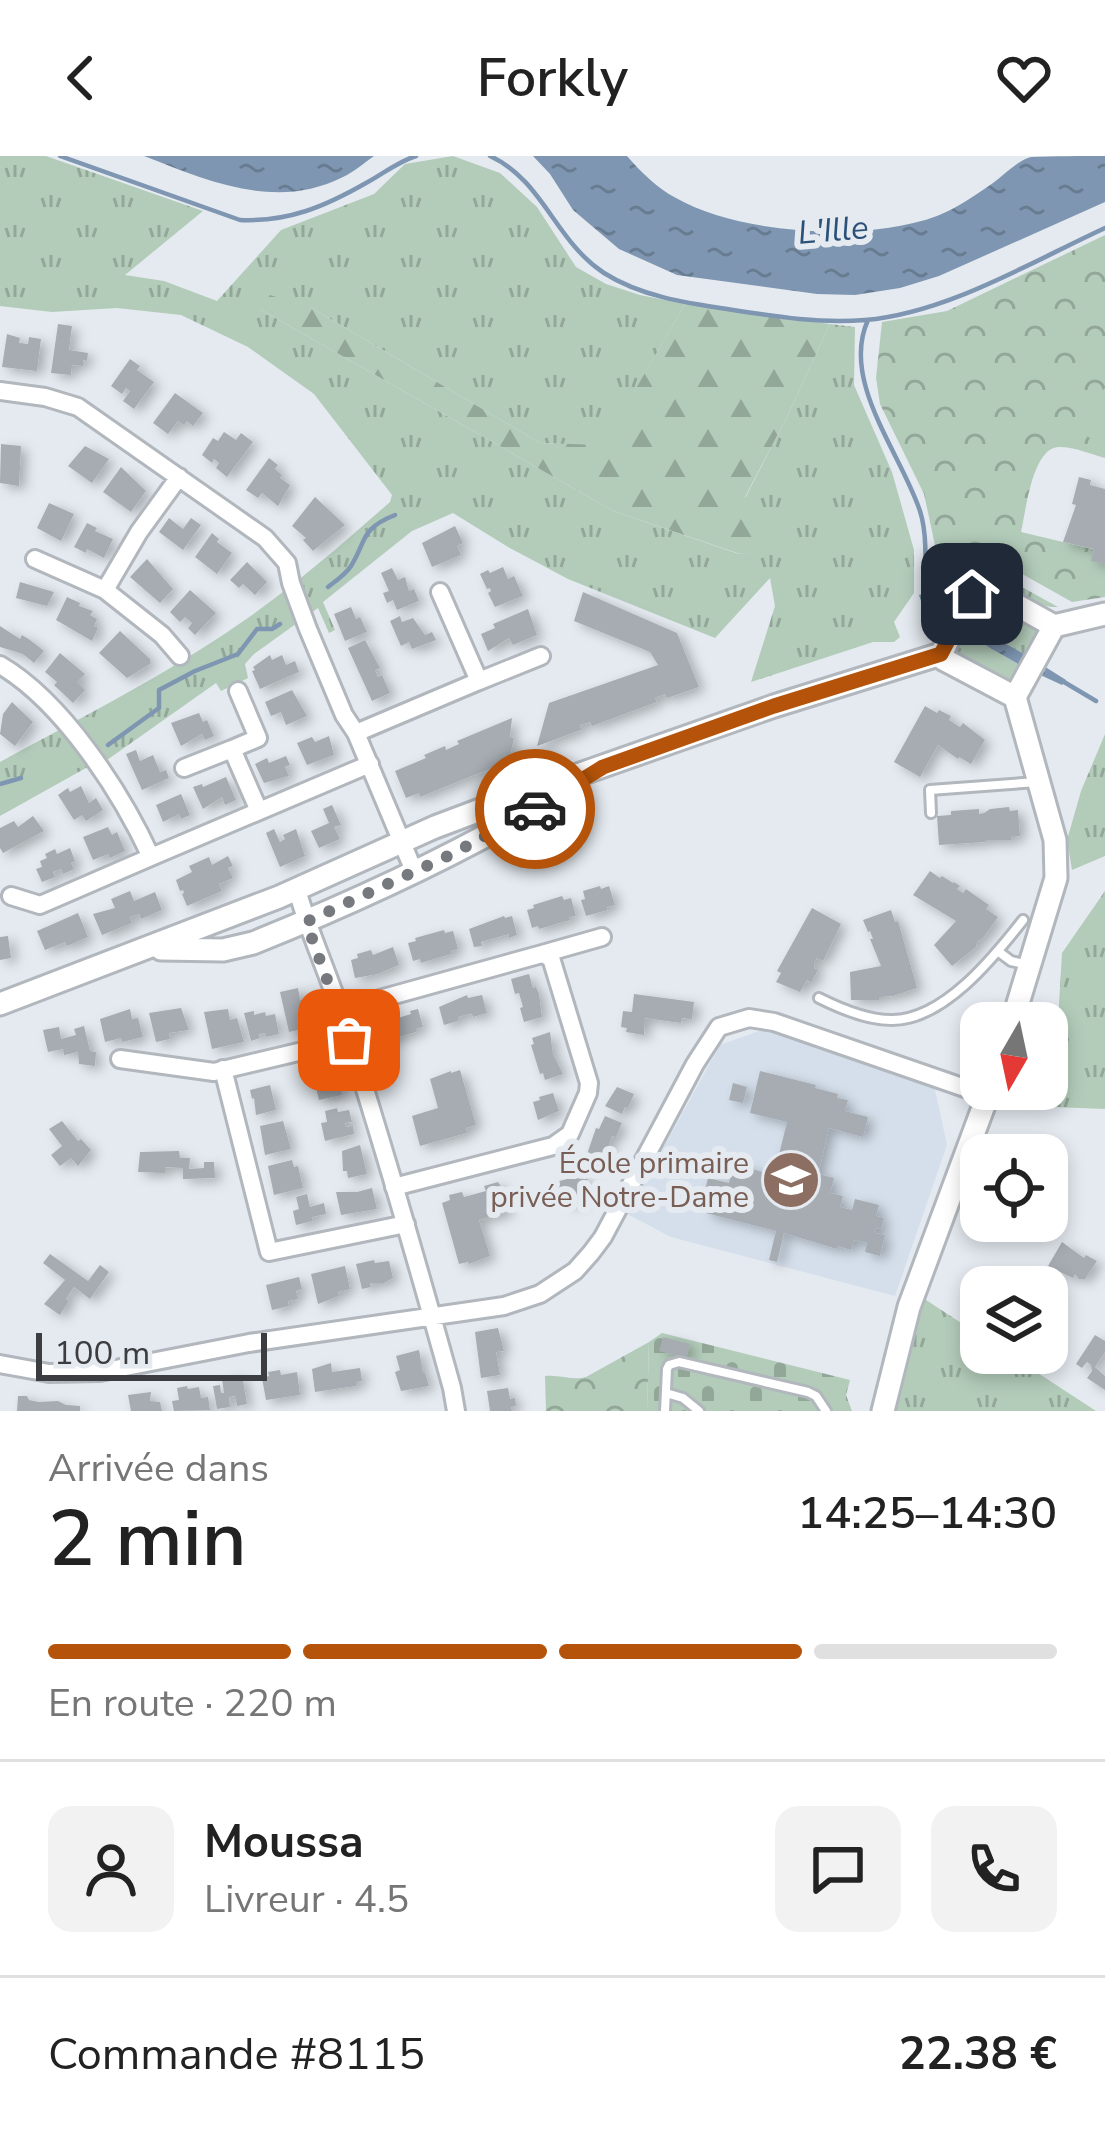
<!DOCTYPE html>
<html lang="fr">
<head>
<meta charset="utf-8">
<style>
  body { margin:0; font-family:"Nunito Sans",sans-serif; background:#f2f2f2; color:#222; height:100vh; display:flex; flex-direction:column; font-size:45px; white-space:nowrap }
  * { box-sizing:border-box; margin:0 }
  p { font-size:39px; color:#767676 }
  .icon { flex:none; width:66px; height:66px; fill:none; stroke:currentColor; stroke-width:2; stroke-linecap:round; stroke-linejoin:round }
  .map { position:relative; height:1255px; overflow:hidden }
  .panel { display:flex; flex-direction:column; background:#fff; flex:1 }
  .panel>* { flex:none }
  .needle { width:78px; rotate:189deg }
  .fabs { position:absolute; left:960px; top:846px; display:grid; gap:24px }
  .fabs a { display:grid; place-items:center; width:108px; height:108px; border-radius:24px; background:#fff; box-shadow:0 6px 18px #0003; font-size:60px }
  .scale { position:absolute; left:36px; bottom:30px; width:231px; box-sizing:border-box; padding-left:12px; border:6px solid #3b3d40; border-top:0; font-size:33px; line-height:42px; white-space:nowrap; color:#3b3d40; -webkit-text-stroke:9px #e4eaf0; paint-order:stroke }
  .pin { position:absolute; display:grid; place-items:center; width:102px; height:102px; color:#fff; margin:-51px; border-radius:24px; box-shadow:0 6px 18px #0006 }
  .courier { position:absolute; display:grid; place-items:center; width:120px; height:120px; margin:-60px; border:9px solid #b45309; border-radius:50%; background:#fff; color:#222; box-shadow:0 3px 15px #0007 }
  .overview em { font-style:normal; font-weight:600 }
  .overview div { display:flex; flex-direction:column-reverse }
  .overview { display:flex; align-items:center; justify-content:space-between; height:204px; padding:0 48px }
  h1 { font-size:78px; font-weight:600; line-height:90px }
  .bar { display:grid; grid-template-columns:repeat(4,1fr); gap:18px 12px; align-content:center; height:144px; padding:0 48px }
  .bar i { height:15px; border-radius:9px; background:#e0e0e0 }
  .bar .on { background:#b45309 }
  .bar p { grid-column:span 4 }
  .line { display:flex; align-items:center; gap:30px; padding:0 48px; border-top:3px solid #e0e0e0 }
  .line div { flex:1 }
  .round { display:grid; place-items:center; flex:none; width:126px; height:126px; border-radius:24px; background:#f2f2f2 }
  header { display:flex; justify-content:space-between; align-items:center; height:156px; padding:0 48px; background:#fff; font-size:54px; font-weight:600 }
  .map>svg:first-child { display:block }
  .built { fill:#d4dfeb }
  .grass { fill:url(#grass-tufts) }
  .forest { fill:url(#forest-firs) }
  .cemetery { fill:url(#cemetery-stones) }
  .park { fill:url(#park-crowns) }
  .garden { fill:#b3ccba }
  .water { fill:url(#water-ripples) }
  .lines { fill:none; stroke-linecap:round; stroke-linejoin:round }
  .stream { stroke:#7e96b1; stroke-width:4.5 }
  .building { fill:#a6acb2; filter:url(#shadow) }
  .service-casing { stroke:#b1b7bd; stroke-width:14 }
  .minor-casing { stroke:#b1b7bd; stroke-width:22 }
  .tertiary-casing { stroke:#b1b7bd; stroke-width:27 }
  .service { stroke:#fff; stroke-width:8 }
  .minor { stroke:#fff; stroke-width:16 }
  .tertiary { stroke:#fff; stroke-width:21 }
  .done { stroke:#767a7e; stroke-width:12; stroke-dasharray:0 21.6 }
  .route { stroke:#b45309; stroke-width:15 }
  .labels { text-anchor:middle; stroke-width:12; stroke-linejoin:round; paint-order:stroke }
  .education-label { font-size:30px; fill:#785e54; stroke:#e4eaf0; text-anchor:end }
  .water-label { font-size:33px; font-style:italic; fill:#2c5178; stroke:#e4eaf0 }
</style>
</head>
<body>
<header><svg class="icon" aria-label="back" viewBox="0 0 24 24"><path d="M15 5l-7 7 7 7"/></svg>Forkly<svg class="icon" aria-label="heart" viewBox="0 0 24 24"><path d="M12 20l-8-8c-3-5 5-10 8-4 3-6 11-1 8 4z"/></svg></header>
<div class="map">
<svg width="1105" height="1255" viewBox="0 0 1105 1255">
  <defs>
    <pattern id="grass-tufts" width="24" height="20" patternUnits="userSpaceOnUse" patternTransform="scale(3)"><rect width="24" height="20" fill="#b3ccba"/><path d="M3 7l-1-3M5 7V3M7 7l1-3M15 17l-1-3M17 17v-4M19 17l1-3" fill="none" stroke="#93a799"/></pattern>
    <pattern id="forest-firs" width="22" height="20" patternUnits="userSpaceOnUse" patternTransform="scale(3)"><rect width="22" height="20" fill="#b3ccba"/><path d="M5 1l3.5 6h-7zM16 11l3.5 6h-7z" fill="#93a799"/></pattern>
    <pattern id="cemetery-stones" width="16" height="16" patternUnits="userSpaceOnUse" patternTransform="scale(3)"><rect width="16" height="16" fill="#b3ccba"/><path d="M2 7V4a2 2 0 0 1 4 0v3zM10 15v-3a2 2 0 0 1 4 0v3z" fill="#93a799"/></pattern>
    <pattern id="park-crowns" width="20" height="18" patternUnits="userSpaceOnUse" patternTransform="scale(3)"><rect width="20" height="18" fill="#b3ccba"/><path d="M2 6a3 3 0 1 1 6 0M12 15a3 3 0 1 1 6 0" fill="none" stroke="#93a799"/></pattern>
    <pattern id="water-ripples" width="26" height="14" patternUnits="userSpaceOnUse" patternTransform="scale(3)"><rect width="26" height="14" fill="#7e96b1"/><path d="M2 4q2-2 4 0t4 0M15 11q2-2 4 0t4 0" fill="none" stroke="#687c91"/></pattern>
    <filter id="shadow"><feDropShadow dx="6" dy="4" stdDeviation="6" flood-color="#0004"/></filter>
  </defs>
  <rect width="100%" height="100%" fill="#e4eaf0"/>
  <path class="built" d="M765,873L934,929L947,989L895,1140L671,1081L627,1058L720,889Z"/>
  <path class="grass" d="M0,0H46L203,55L125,119L164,125L217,145L281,74L374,38L405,8L453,0L500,17L537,51L576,111L606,128L640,139L685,148L603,290L540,287L310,151L260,153L613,355L739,398L796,389L745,342L786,263L830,168L855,171L854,229L892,316L914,394V437L894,466L900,481L894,486H873L751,526L775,450L770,422L715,482L568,423L508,391L453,357L412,375L323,446L335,474L329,477L318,452L254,498L245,508L248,522L221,535L216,527L107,604L86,612L0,660V606C80,562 164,520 239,468C292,432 341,389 390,346L392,339L314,238L248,191L181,159L117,152L52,156L0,150Z
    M987,410L994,412L993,415L1058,451C1038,453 991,428 980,412Z
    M985,444L1037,473L1039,477L1028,500L967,467L980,445Z
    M962,476L1023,511L1012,528L954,500L952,495Z
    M1105,578V700L1072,714L1067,684L1081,635Z
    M1105,735V953L1053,951L1062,797Z
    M923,1142L981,1180V1197H1007L1096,1255H892Z"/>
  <path class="forest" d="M253,134L310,151L540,287L603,289L685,148L830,168L786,263L745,341L798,390L740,398L613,355L260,153Z"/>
  <path class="cemetery" d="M662,1177L850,1224L846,1239L852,1255H647L649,1186Z"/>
  <path class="park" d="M1105,79V302C1091,298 1072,290 1058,291C1032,293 1026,355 1021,376L1105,396V441L1072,446L999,405L978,404L945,436L924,338L880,248L876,222L882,166L947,155Z
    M649,1186L647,1255H546L545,1220C560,1218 572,1225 586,1221Z"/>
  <path class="garden" d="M1105,232V296L1071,265Z"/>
  <path class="water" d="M144,0H374C364,7 354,16 343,21C276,55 208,25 144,0Z
    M533,0H627C640,15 658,33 676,42C741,79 867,86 937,60C957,52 976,39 993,27C1005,18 1017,5 1031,1C1053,0 1082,0 1105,0V46L939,120L900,132L855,139L817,138L677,119L619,93L573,54L550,18Z
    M925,437L931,446L940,452L1028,500L1066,524L1062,529L1023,511L924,454L919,439Z"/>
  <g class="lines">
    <path class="stream" d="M60,0L240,64C288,66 324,51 366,27C383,18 397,6 416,0
      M490,0C543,24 555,85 604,117C640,140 686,147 727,153C772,160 819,168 865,164C947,157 1031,106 1105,72
      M868,164C840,225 901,297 920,355C928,380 925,411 924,438
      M328,431C336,425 346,418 351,410C367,384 360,373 395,359
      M1059,523L1096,545
      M108,589L159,552V534L195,515L238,498L257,473H272L280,468
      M0,628L21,622"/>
  </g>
  <path class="building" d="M58,168L72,170L69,194L88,197L87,205L83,204V210L72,209L71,219L51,217Z
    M7,178L20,182L19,187L28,188L29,181L41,183L37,215L2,211Z
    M130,203L140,210L137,214L154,226L134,253L123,245L130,235L126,232L122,238L111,230Z
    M175,237L203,257L193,270L187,265L184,269L178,265L168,278L153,267Z
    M224,276L236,284L241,277L253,286L227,321L216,312L219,307L214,303L212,307L202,299L213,282L218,285Z
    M1,288L21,290L19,330L0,327Z
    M85,290L109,303L92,327L68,310Z
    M269,302L278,309L275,313L282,319L280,322L290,329L278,350L262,337L258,342L246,334Z
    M121,311L146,335L131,356L103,336Z
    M1079,321L1091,324L1090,329L1105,333V408L1091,405L1094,393L1063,386L1076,349L1072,348Z
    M315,341L345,369L313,395L303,384L306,382L292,370Z
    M49,347L74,358L61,385L37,372Z
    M169,362L183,373L191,362L201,369L183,394L159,376Z
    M87,367L97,372L95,375L113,383L104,402L87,393L86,397L74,391Z
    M455,370L463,387L457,390L461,399L432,411L422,387Z
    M212,377L219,383L217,386L232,397L217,418L195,401Z
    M147,403L173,433L160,447L130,421Z
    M247,406L267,426L255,439L243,428L239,432L230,424Z
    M503,411L508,423L514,420L523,440L495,451L488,437L491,435L490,432L487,433L480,418L488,414L490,417Z
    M392,412L398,424L405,421L409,435L414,433L419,445L397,454L393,444L387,447L383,437L389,435L381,417Z
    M20,426L54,436L47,450L16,442Z
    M190,434L216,457L195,479L188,472L192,467L185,461L180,466L170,456Z
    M583,436L677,477L699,531L667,542L665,538L655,542L657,546L592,570L590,566L580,569L581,574L537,590L549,547L658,509L650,496L574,465Z
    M67,441L80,447L79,450L93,455L90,459L97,463L94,470L98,472L92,485L56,464Z
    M351,451L356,463L360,461L367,476L345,485L334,458Z
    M528,453L537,479L513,489L509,482L488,495L481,478L495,472L493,468Z
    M400,460L402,466L413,462L425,479L432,476L436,484L412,493L409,486L401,490L390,465Z
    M0,470L20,483L22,479L30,484L44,495L34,507L23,498L0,491Z
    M120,475L150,503V508L127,522L99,497Z
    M365,484L380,512L375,514L378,521L382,519L390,537L372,545L348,492Z
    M60,497L85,518L77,526L85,534L73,547L54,529L57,526L45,516Z
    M270,499L272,504L282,499L286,509L295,505L299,516L260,533L252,515L255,514L253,511Z
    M292,534L307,560L286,569L281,556L271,560L265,546Z
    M12,546L33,566L15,590L0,578L3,558Z
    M925,550L937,557L939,554L951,560L949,564L960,571L963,567L985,584L971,608L959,601L958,603L938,589L920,621L894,606Z
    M199,557L203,566L207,564L214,580L205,584L202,578L181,590L171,567Z
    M512,562L510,581L514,582L509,605L420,641L419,637L406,642L395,615L426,602L424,599L445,590L446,594L459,588L457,585Z
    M329,580L334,599L307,609L297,587L312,581L315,586Z
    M136,594L140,605L153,599L160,616L166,614L169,622L142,634L126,598Z
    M286,600L290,609L285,611L289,620L264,627L255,608L267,602L269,607Z
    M226,621L236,644L225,649L222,641L203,653L193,631L202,628L203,631Z
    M81,630L89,647L96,642L103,654L86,665L82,659L74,664L58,639L68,632L70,636Z
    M181,638L190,659L181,663L179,658L163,666L156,649Z
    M332,649L341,669L334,671L340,683L319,692L311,675L329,667L323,653Z
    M1009,651L1010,655L1018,654L1020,680L1011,681L1012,684H985V686L939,689L937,660L951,659V655L979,653V658L984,657L990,653Z
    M33,660L44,675L3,697L0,692V672L14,665L18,671Z
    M108,671L112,679L117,676L125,695L110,702L108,698L93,704L83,681Z
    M274,673L280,686L285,683L283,679L296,673L305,700L280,711L266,677Z
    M70,692L75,705L71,707L74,713L63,718L61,713L53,716L55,721L42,726L36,713L42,711L40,705L47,702L45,698L55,693L57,698Z
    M228,700L233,710L228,712L233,722L219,728L222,735L187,750L182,738L184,737L183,734L180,735L176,724L192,716L189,710L209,701L212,709Z
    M930,715L940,722L942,720L953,727L954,726L960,730L957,733L963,737L966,733L989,749L986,753L998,761L983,782L977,786L976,791L952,810L934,789L956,765L913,739Z
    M600,730L601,733L609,730L615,749L607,751L608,754L586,760L581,744L585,743L583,735Z
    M130,735L134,745L155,736L162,754L141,763L139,758L130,761L132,767L102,779L93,758L115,752L111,743Z
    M562,740L564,744L571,742L576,760L569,761L570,764L539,773L538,770L532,772L527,754L534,752L533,749Z
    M812,752L841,768L823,805L817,802L815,805L814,812L818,814L811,827L807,824L800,836L776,826L781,817L777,815Z
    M891,754L895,766L898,765L917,832L893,840L879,841V844H851L850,816L881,810L870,783H873L870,775L868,776L863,764Z
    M78,757L88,781L67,790L65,786L45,794L37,775Z
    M504,760L505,762L512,760L517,779L509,782V778L481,786L482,790L474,791L469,773Z
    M444,774L445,777L453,775L458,793L451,795L452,798L437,802L421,807L420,803L413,805L408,787L416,785L415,782Z
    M8,780L11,802L0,804V781Z
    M393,791L399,809L378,818L355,822L351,804L358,802L357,798L371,794L373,799Z
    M529,818L533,832L536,831L539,838L542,861L524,866L520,852L523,851L519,837L515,838L511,823Z
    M298,832L300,844L309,842L314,860L316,859L320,869L289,876L280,836Z
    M634,838L694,846L692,863L682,862L681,867L645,862L644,879L626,876L627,872L621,871L623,855L632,856Z
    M467,839L468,842L482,839L487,857L473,861L472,858L465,859L458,861V865L444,869L439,851Z
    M181,852L189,874L169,877L170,883L156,886L149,857Z
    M130,853L132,863L138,862L143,881L122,886L121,882L105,886L100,863Z
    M228,853L230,864L237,862L244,886L212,893L204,856Z
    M418,853L423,871L416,873V876L380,886L375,869L411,858L410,855Z
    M254,855V859L265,856L266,860L275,858L279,878L266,881L265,877L259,878L260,882L251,885L244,857Z
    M84,870L90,895L96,896L95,910L79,908L78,896L64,899L63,893L48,896L43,874L59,871L61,883L76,879L74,873Z
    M550,876L553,898L563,918L545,924L543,917L540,918L531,889L534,888L532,882Z
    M325,914L326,919L337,917L342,939L319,944L313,919Z
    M460,914L476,969L466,972L467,977L420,990L412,960L438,952L430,923L451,915V917Z
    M760,915L816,929L815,932L838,938L837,942L848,944L845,955L868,961L863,981L829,972L818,1018L834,1022L830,1037L843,1040L840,1051L852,1054L855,1043L879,1049L876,1060L884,1062L881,1073L876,1072L875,1077L885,1079L880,1100L865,1096L867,1087L854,1084L851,1094L838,1090L837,1093L784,1077L777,1106L769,1104L776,1075L706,1057L709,1045L703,1043L708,1022L729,1027L733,1008L774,1019L787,966L750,957Z
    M733,927L747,931L743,947L729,944Z
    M270,929L276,954L256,959L254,942L252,943L250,934Z
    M617,931L634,938L628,952L625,951L622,958L605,950Z
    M553,937L559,955L538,964L533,946L540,944L539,941Z
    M337,952L338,956L349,954L352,966L345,967L346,971L353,970L354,978L325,985L321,967L327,966L325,955Z
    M605,960L622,967L616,981L612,980L603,1008L586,1001L596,972L599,973Z
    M62,965L78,985L81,983L91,994L78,1010L71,1002L60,1010L51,999L62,990L49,973Z
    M283,965L291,993L265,999L260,970Z
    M360,989L367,1018L348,1022L347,1015H343L342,995Z
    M179,995L180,1002H190L189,1013L204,1012V1006H214L215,1022L183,1023V1012L165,1011V1017L138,1016L140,996Z
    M292,1004L294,1011L298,1010L303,1032L274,1039L268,1010Z
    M578,1020L579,1023L587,1021L592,1039L568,1049L565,1041L561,1042L556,1026Z
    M498,1026L503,1033L507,1056L479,1064L490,1100L469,1108L468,1106L459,1108L442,1047L450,1044L449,1039L462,1036L464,1041L486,1035L484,1030Z
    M372,1032L377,1053L341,1059L336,1036H357Z
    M307,1038L310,1051L324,1047L326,1058L312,1061L313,1065L296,1069L293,1055L299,1053L296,1041Z
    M1062,1086L1084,1102L1086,1099L1097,1105L1085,1123H1079L1075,1118L1073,1122L1048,1110Z
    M50,1098L88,1125L100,1109L109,1116L90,1143L74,1131L66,1143L69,1145L60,1159L44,1148L65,1124L43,1107Z
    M374,1104L375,1107L389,1105L393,1122L384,1127H370L371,1131L362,1133L356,1108Z
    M345,1110L350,1133L338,1136L339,1140L318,1148L311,1118Z
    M299,1121L302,1133L296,1135L298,1143L288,1145L289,1150L272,1154L266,1129Z
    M498,1172L504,1195L496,1196L500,1219L481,1222L475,1176Z
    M1095,1179L1105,1185V1196L1095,1211L1105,1220V1234L1087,1222L1092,1215L1091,1209L1087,1206L1082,1212L1076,1208Z
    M663,1181L690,1188L686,1202L659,1195Z
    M419,1194L423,1217H425L429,1230L401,1235L395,1216L400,1214L396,1200Z
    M331,1207L332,1216L360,1212L362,1225L356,1226V1230L315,1236L312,1213Z
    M280,1214L281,1219L297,1216L300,1239L266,1244L262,1222L269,1220L268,1216Z
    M242,1219L247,1248L237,1250L235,1240L229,1241L230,1251L217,1253L213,1230L220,1229L221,1237H224L222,1222Z
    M187,1230L188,1233L199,1231L201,1242L208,1241L210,1254L174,1255L172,1245L179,1244L177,1232Z
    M508,1232L510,1243L515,1242L516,1250L511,1251L512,1255H490L487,1235Z
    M151,1236L150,1245L160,1246L162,1255H131L128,1239Z
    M18,1240H27L29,1244L38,1246L58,1245L66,1249L80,1250V1255H17Z"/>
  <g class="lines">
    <g class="service-casing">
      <path id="service" d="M931,657L930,634L1037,626
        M999,796L1011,805L1028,809
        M819,842C841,853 867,864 891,864C943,865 994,801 1023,764
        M666,1237L683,1242L699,1255
        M665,1255L667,1213L669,1209L679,1206L808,1236L816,1240L826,1255"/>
    </g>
    <g class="minor-casing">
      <path id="minor" d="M0,235L45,241L78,251L265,382L287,407L291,427L308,473L344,559L356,577L414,715
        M179,321L139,376L105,434L162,479L180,500
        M35,403L105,434
        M0,509C63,546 121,636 151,701L370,608
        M479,525L541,500
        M356,577L479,525L440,436
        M232,593L258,582L238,535
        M184,612L232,593L259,655
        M297,734C309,776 327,815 341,857C381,981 417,1106 452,1232L456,1255
        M11,740L40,749L151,701
        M542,798L602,781
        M340,854L542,798L551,802L589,927L588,937L570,978L553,990L394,1031
        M120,903L214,916L349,884
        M223,913L269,1096L406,1068
        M0,1208L49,1217L100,1216L249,1187L504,1150L540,1138L575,1115L591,1097L603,1081L695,908L719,871L749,862L774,866L988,940"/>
    </g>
    <g class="tertiary-casing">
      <path id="tertiary" d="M1054,470L1105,458
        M941,498L972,438L986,432L1054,470
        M941,498L943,503L1015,541
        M1015,541L1054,470
        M161,793L223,794L253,787C362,743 471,693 572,630
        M0,848L279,741L435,671L512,642L774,550L941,498
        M1012,867L1056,722L1055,684L1015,541
        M883,1255L909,1151L990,933"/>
    </g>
    <use href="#service" class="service"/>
    <use href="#minor" class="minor"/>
    <use href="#tertiary" class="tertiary"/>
  </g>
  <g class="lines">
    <path class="done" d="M349,884L306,766L450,699L535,653"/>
    <path class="route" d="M535,653L603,611L774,550L941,498L972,438"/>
  </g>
  <defs>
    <g id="school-disc" transform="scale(3)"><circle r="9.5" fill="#8d6e63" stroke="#e4eaf0"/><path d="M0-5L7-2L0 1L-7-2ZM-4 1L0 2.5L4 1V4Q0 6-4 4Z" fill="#fff"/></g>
  </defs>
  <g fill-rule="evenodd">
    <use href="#school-disc" x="791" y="1024"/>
  </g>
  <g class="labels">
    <g class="education-label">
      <text x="749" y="1017">École primaire<tspan x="749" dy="34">privée Notre-Dame</tspan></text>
    </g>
    <g class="water-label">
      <text transform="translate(833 73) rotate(-5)" y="12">L'Ille</text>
    </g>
  </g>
</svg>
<div class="fabs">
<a><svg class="needle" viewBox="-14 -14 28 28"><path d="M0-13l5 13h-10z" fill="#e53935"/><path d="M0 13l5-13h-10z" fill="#767676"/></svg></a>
<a><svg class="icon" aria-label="locate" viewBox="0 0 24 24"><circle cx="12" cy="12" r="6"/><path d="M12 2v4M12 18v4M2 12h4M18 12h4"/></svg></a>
<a><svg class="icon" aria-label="layers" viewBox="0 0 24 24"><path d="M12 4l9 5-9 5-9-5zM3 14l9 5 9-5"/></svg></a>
</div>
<div class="scale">100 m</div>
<div class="pin" style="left:349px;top:884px;background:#ea580c"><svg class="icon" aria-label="bag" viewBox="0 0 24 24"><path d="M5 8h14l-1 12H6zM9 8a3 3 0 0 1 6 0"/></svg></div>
<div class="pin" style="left:972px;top:438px;background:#1f2937"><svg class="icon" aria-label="home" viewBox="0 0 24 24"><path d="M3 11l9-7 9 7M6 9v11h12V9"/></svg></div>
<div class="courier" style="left:535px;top:653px"><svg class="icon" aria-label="car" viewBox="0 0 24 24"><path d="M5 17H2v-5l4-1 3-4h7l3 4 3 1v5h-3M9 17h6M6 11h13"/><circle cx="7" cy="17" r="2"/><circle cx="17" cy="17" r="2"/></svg></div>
</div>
<section class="panel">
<div class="overview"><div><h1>2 min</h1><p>Arrivée dans</p></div><em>14:25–14:30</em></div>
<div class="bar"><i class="on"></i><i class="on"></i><i class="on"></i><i></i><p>En route · 220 m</p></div>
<div class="line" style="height:216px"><a class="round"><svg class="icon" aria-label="person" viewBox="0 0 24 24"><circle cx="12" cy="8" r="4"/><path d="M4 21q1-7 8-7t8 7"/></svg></a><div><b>Moussa</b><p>Livreur · 4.5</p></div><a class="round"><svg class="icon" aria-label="chat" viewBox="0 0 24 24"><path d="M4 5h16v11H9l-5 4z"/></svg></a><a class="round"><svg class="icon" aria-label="phone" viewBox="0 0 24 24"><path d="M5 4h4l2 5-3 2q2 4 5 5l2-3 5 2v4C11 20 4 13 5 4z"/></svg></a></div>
<div class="line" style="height:156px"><div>Commande #8115</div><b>22.38 €</b></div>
</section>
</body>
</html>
